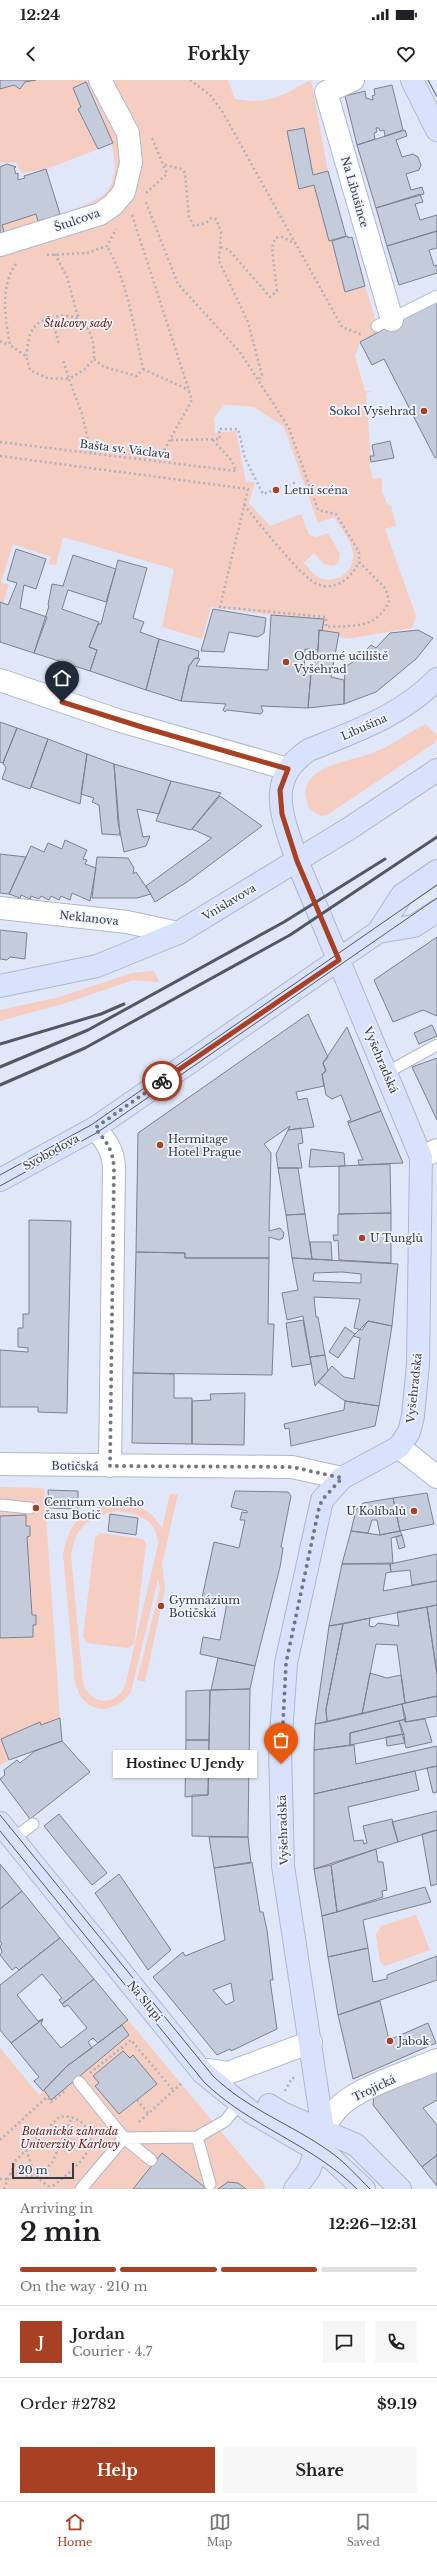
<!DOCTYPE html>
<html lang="en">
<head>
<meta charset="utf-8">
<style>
  body { margin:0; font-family:"Libre Baskerville",serif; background:#f6f6f6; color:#202124; height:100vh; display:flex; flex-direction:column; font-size:15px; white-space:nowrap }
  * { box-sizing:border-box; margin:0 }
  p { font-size:13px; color:#757577 }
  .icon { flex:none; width:22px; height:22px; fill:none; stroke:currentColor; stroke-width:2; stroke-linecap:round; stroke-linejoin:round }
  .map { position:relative; height:2109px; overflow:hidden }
  .details { display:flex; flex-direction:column; background:#fff; flex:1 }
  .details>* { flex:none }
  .scale { position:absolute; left:12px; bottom:10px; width:62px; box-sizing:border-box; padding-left:4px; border:2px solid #383b42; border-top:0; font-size:11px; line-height:14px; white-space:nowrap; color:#383b42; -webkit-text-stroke:3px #f0f4fe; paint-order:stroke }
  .pin { position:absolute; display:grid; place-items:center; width:34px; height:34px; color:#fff; margin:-41px -17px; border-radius:50% 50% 50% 0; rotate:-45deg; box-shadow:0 0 4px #0007 }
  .pin .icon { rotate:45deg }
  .courier { position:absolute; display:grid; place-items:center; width:40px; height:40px; margin:-20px; border:3px solid #a84023; border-radius:50%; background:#fff; color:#222; box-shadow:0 1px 5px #0007 }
  .bubble { position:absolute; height:28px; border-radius:0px; background:#fff; box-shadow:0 1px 3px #0004; font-size:13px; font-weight:700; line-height:28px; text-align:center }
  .summary em { font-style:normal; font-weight:700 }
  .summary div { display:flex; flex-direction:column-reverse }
  .summary { display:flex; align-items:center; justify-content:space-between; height:68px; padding:0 20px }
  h1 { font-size:26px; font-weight:700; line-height:30px }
  .bar { display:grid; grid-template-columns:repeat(4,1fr); gap:6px 4px; align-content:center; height:48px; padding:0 20px }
  .bar i { height:5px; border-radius:3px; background:#e0e0e0 }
  .bar .current { background:#a84023 }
  .bar p { grid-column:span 4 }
  .line { display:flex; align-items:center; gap:10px; padding:0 20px; border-top:1px solid #e0e0e0 }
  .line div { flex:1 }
  .round { display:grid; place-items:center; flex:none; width:42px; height:42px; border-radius:0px; background:#f6f6f6 }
  .cta { display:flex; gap:8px; margin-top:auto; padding:8px 20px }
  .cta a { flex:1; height:46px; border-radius:0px; background:#a84023; color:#fff; font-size:16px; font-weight:700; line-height:46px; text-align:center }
  .cta a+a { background:#f6f6f6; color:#202124 }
  .status { display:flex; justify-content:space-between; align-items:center; height:28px; padding:0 20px; background:#fff; direction:ltr }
  .status svg { height:11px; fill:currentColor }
  header { display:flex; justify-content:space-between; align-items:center; height:52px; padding:0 20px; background:#fff; font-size:18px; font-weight:700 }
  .tabs { display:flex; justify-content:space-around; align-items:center; height:56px; border-top:1px solid #e0e0e0; background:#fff; font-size:11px; color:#757577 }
  .tabs a { display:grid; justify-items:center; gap:2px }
  .tabs .current { color:#a84023 }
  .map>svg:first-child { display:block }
  .green { fill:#f5cdc1; fill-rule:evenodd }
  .building { fill:#c4cbdb; stroke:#7b8190; fill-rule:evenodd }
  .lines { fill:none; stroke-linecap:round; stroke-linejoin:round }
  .lane-casing { stroke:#b0b7c7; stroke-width:13 }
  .street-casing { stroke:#b0b7c7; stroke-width:24 }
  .secondary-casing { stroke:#b0b7c7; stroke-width:24 }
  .path { stroke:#acb2c0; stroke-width:2.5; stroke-dasharray:2 3; stroke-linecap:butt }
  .lane { stroke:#fff; stroke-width:11 }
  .street { stroke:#fff; stroke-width:22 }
  .secondary { stroke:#d8e2fd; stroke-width:22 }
  .tram { stroke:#545760; stroke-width:1 }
  .rail { stroke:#545760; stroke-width:3 }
  .done { stroke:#737782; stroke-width:4; stroke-dasharray:0 7.2 }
  .route { stroke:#a84023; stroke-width:5 }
  .poi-dot { fill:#a84023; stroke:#f0f4fe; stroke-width:1.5 }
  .labels { text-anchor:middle; stroke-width:3.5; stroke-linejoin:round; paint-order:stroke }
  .street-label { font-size:11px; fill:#383b42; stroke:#f0f4fe }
  .park-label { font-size:11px; font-style:italic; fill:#701800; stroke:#f0f4fe }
  .poi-label { font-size:11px; fill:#383b42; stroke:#f0f4fe; text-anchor:start }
</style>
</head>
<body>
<div class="status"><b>12:24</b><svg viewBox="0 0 49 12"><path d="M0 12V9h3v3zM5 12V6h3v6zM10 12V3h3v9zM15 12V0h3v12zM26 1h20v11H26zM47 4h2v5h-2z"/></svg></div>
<header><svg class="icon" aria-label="back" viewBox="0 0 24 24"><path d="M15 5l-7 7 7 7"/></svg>Forkly<svg class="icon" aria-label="heart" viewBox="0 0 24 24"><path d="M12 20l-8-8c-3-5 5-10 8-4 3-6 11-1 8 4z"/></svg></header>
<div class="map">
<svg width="437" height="2109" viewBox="0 0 437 2109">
  <rect width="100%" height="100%" fill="#e0e7f8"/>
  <path class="green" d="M36,0H228L235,19C271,25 280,16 311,0L328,91L313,95L304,48L287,51L299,109L314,105L329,161H332L345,212L365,206L379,252L360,262L355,276L365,311H372L366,313L371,382L369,383L373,399L382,398V412L388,425L391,426L396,446L385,449L416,536L412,548L346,559L339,556V552L322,551L324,539L271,535L211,527L202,559L162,547L174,489L63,457L56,485L49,484L51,477L13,464L1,502L9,505L3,523L0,522V153L4,151L2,145L36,134L38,141C54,136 89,127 104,114C132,89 98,28 87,2L73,8L81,27L78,29L98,69L49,88L22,93L16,82L0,83V9L14,5L20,9L25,2ZM220,324L254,327L284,347L318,443L334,437C340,447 352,461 353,473C355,491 337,505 320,498C313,495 309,488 304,483L314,473L324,484L334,486L338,483L340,474L328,453L317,457L309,455L301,434L270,446L249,423L255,402H246L236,351L215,353L214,338L223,326Z
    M426,644L437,656L436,662L327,735L321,736L310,730C289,686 348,683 375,672C393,665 409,652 426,644Z
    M154,891L159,902L133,900L66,923L0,941V930L59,917L132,893Z
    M0,1407L44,1408L60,1638L41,1645L39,1642L1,1660L9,1680L0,1685Z
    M170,1414H178L162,1484L165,1509L145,1602L137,1600L160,1509L158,1499L131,1612C113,1637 82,1634 75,1602L63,1474C66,1462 68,1452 76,1442C91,1423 129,1418 148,1432C154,1436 158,1442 162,1448ZM117,1431C138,1434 157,1439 158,1464L125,1606C115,1627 91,1625 83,1604L71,1476C75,1446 89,1437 117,1431Z
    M101,1453L143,1459L146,1464L134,1564L128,1568L87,1563L83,1557L95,1457Z
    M416,1835L430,1870L385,1886L380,1882L376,1854L381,1846Z
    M128,1940L264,2103L265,2109H246L238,2103L228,2102L218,2109H207L162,2073L133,2109H0V1968L39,2015L67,1986ZM123,1971L130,1978L133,1975L157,2004L119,2034L96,2006L99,2003L93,1996Z"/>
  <path class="building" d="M0,0H36L25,2L20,9L14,5L0,9Z
    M86,2L113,63L98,69L78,29L81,27L73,8Z
    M392,5L403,50L385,56L384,50L380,51L379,48H376L377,52L374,53L375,59L357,65L345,16L365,11L366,18L373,20L372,16L375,15L374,9Z
    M304,48L313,95L328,91L346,156L329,161L314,105L299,109L287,51Z
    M405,50L407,56L396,60L402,77L413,74L418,77L421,85L419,90L406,94L411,110L422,107L424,114L376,128L357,65Z
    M7,84L16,87L14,88L16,94L18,93V100L25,98L24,96L46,89L60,134L55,136V138L45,141L44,139L38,141L36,134L2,145L4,152L0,153V87Z
    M420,114L423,122L415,124L420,140L437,135V151L387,166L376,128Z
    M437,151V168L429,170L434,186L437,185V193L399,205L387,166Z
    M348,156V158L352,157L365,206L345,212L332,161Z
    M437,221V377L435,378L384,279L372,285L360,262Z
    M390,361L394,378L371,382L370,376H374L372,365Z
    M16,469L46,479L36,509L24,505L20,528L47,537L34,573L0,562V522L8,525L17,503L7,500Z
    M73,475L116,489L106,522L68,510L62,529L99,542L89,567L97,570L90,591L34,573L49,526L48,525L52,504L63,506Z
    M118,480L147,488L133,538L144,542L140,552L159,559L146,610L90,591L97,570L89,567L98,544H101Z
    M213,529L266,538L264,553L258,557L229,552L224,572L201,571Z
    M271,535L324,539L322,551L319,550L318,570L305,569L304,593H311L308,628L261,626L263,631L261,634L227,630L225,632L223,630L226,624L181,621L189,586L195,578L200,579L196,586L268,590Z
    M319,550L339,553L331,597L344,600V624L308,628L311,593L318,570Z
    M418,550L433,558L416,579L376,612L344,624L345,587L367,573L366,570L371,565L376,568L390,553Z
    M159,559L199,571L198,578H195L189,586L181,621L146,610Z
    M0,642L17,648L3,683L0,682Z
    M17,648L48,659L30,709L2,699L6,688L3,683Z
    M48,659L87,674L80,724L31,707Z
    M87,674L114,684L120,755L102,754L99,725L92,722L94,718L81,714Z
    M114,684L171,701L159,734L137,729L143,757L150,756L146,766L124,772L118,742Z
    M171,701L221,713L191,750L156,741Z
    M220,716L262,746L187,802L155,822L146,806L212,758L192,749Z
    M65,760L87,770L83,779L87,780L85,784L96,788L90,821L72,813L70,820L61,816L59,820L51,816L49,820L41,816L39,819L31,816L30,819L21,815L20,818L9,814L31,766L44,772L48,763L62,769Z
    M0,774L26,777L9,814L0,813Z
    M97,777L128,778L134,788L133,794L136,792L151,814L137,818H92Z
    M0,850L27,853L25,879L10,877L7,880L0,879Z
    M437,857V936L423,930L393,942L374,900Z
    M308,934L328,977L323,983L326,991L322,994L324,1006L296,1012L298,1020L307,1018L314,1047L288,1050L290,1046L264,1064L271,1073L269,1151L280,1148L284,1153L283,1158L279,1160L269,1157V1178H185V1173L136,1172L138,1053Z
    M432,945L437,956L419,964L414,953Z
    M347,947L381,1031L348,1043V1041L351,1040L341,1015L332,1019L326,1015L322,994L326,991L323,983Z
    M437,978V1040L412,987Z
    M381,1031L403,1083L359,1085L358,1080H363L348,1043Z
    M301,1048L303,1063L298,1064L302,1088H278L276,1074L288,1050Z
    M311,1069L344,1073L345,1086L309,1087Z
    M390,1084L391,1133L339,1134V1086Z
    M278,1088H298L305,1134L286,1135Z
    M391,1133V1183L339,1180L338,1160L334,1161L333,1155H338V1134Z
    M305,1134L312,1179L292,1178L286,1135Z
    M29,1140L71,1141L67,1333L38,1332V1327H0V1270L28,1272V1268L18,1267V1248H23V1234H29Z
    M310,1162H331L332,1180L312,1179Z
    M136,1172L185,1173V1178H269L268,1244H274L272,1295L133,1293Z
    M292,1178L398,1184L392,1246L368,1241L362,1250L354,1248L360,1219L314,1217L316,1237H318L325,1275L310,1277L303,1236L287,1240L282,1213L298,1210ZM342,1192L361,1194V1203L313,1201L314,1193Z
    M303,1240L311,1284L292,1287L286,1243Z
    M368,1241L392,1246L379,1326L345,1321L318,1302L332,1286L344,1297L354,1299L360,1258L353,1256Z
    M345,1247L355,1254L338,1278L329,1272Z
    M325,1275L328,1291L315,1306L310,1277Z
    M133,1293L174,1294V1318H192V1364L132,1363Z
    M245,1313L244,1365L192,1364V1321L211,1320L210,1314Z
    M345,1321L379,1326L375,1346L291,1366L289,1348L285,1349L284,1344L344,1330Z
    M48,1410L78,1411V1429L49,1428Z
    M235,1411L288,1412L291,1416L281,1467L283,1468L280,1487L255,1586L200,1574L203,1557L220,1560L227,1523L202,1518L214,1462L239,1468L245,1440H240L242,1432L247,1433V1431L231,1427Z
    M427,1413L434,1444L400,1451L393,1418Z
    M393,1418L400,1451L380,1455L377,1440H372L368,1453L351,1451L356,1430L363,1423Z
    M110,1434L138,1438L136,1455L108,1451Z
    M26,1435V1446H30V1456L27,1457L32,1535H36V1545H33V1557L0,1558V1436Z
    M351,1451L380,1455L400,1451L402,1455L391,1458L393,1483L342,1484Z
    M402,1455L405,1467L399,1469L396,1457Z
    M437,1474V1501L412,1505L410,1490L391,1492L390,1484Z
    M342,1484H390L391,1492L386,1493L383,1511L437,1501V1525L329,1546Z
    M437,1525V1594L427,1527Z
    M427,1527L437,1594V1616L405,1623L397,1565L376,1564L362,1634L327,1642L326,1629L343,1544L370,1538L369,1546L374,1547L378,1543L399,1546L397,1532Z
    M343,1544L326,1629L327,1642L315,1644L329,1546Z
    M218,1578L255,1586L250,1609L211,1610Z
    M370,1593L387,1598L401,1595L405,1623L362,1634Z
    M250,1609L248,1757L192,1756V1715H208L210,1610Z
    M210,1610L209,1660H186V1611Z
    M437,1616V1636L405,1642L402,1624Z
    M402,1624L406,1639L350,1653V1665L314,1670L315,1644Z
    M60,1638L62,1661L9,1680L1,1659L40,1642L41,1645Z
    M406,1639L405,1642L425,1639L432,1662L406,1668L399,1641Z
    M399,1641L404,1654L350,1665V1653Z
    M404,1654L405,1663L387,1666L386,1657Z
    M186,1660H209L208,1715L185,1717Z
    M62,1661L90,1692L30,1739L0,1699L5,1695L4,1690L17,1680L20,1683L35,1671Z
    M354,1665L356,1684L437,1666V1686L314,1714V1670Z
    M437,1686V1712L433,1713L427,1688Z
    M415,1691L419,1710L348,1727L354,1761L363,1760L364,1764L367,1763L363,1746L392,1739L398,1762L314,1789V1714Z
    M437,1731V1750L398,1762L392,1742Z
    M59,1734L107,1793L92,1805L44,1746Z
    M437,1750V1804L431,1806L422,1754Z
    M209,1757H248L251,1783L214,1788Z
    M376,1769L378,1782H383L387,1810L382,1811L383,1817L337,1832L331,1785Z
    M252,1782L260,1832H263L267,1850L273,1900H270L277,1949L231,1971L230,1969L217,1975L153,1897L183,1872L185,1876L225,1860L214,1788ZM231,1903L234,1921L226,1925L213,1910Z
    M0,1784L22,1811L0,1829Z
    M331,1785L337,1832L322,1836L314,1789Z
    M119,1794L171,1870L148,1890L95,1813Z
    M425,1807L431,1822L363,1840L368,1868L328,1877L322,1836Z
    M22,1811L60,1858L19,1890L16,1887L12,1890L0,1875L2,1872L0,1866L2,1864L0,1861V1829Z
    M60,1858L94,1899L62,1924L59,1920L62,1918L42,1894L17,1915L38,1941L43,1939L11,1963L0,1950V1905Z
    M368,1868L373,1902L387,1899V1895L437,1876V1900L338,1935L328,1877Z
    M94,1899L128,1940L98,1963L93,1958L88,1962L92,1968L67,1986L43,2011L34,2001L39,1997L11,1963L43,1939L41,1944L61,1968L87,1948L68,1925L64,1927L62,1924Z
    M380,1921L389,1960L428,1943L436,1963L353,1999L338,1935Z
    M122,1945L129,1955L51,2020L44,2010L67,1986Z
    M123,1971L130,1978L133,1975L157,2004L119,2034L95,2006L99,2003L93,1996Z
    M437,1988V2020L423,2028L437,2045V2075L422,2087L373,2025L374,2016Z
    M162,2073L207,2109H133Z
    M437,2075V2106L422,2087Z
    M228,2102L238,2103L246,2109H218Z"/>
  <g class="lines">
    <g class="lane-casing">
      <path id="lane" d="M377,246L437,216
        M386,993L437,965
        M0,1425L30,1428
        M13,1759L33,1744
        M79,2002L124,2058L151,2080
        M197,2057L210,2104
        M81,2109L124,2058L197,2057L225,2041L239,2024"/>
    </g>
    <g class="street-casing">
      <path id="street" d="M353,0L326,12L392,240
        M0,165L100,134L113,125L124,112L131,83L128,53L100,0
        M0,600L117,640L288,689
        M0,828L127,842L178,853
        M95,1048C106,1061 113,1070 114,1087L110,1386
        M421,1077L437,1070
        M399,1367L437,1397
        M0,1384L292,1387L342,1398
        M208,1990L228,1993L311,1962
        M323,2050C328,2041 333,2032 341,2025C360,2007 411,1991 437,1980"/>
    </g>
    <g class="secondary-casing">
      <path id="secondary" d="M412,0L437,50
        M378,852L402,815L437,791
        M0,906L97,886L178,853L350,748L437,690
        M0,1100L95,1048L378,852L414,846L437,831
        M0,1743L203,1993L251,2032L332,2079L364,2109
        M269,2025L282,2033L356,2065L400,2109
        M295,2109L309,2090L323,2050L283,1786L280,1669L286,1583L322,1420L342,1398L399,1367L409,1352L413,1336L418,1284L421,1077L297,781C284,739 263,700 309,670C356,651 401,636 437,599"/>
    </g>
    <path class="path" d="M190,0L210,15L222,31L342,247L360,254L363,252
      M165,85L182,89L185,93L189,137L194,146L206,143L211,138L216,139L221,152L219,181L248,242L262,295L259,299
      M146,113L167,94L152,58
      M132,135L192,320L158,381
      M221,167L229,170L270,217L277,211L272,168L275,158L282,157L296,164
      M55,174L67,197L78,237
      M47,175L87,173L107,166L116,149
      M16,184C0,205 5,238 10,265L26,276L30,290L47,298L69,299L63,280
      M51,237L59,264
      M0,261L9,265
      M26,276C28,268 28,255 33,249C37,242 46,239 54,237C83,230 95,252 94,279
      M143,289L189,310
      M171,360L220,359L219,349H238L245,378L263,414L297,402
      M0,362L236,391L232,381L213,360
      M91,373L82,334L69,299L85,289L94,279L104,287L137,296L143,289C134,247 128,204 107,166
      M0,376L248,409L220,527L326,537V547C353,545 375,550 389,522L386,509L359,482V472L336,434L318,430L289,348L240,272L178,204L145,120
      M244,425C257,441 302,498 317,504C336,512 352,497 359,482
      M90,1993L131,1960L173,2010
      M285,2011L292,1998H295
      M137,2020L148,2033
      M139,2042L183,2002
      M0,2060L47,2017L51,2022L67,2009
      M26,2070L36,2097L52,2083L72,2037
      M11,2093L36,2097L51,2108
      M0,2099H8
      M4,2109L16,2080L59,2037C68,2035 78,2038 84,2045C106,2069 66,2094 51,2108"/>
    <use href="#lane" class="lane"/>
    <use href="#street" class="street"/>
    <use href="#secondary" class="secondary"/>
    <path class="tram" d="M428,0L437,17
      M0,1095L91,1045L437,805
      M0,1106L98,1052L437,818
      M0,1735L213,1996C247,2029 291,2044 329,2071C345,2082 357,2096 370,2109
      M0,1751L204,2002C250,2047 311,2063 357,2109"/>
    <path class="rail" d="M0,964L101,934L124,924
      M0,987L88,950L284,842L385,779
      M0,1005L85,968L290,855L437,757"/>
  </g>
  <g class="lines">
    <path class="done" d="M162,1001L95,1048C106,1061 113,1070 114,1088L110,1386L292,1387L342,1398L322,1420L319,1428L286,1583L281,1684"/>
    <path class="route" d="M62,622L145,648L288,689L280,710L282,734L297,781L339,880L162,1001"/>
  </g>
  <g class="poi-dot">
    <circle cx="424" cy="331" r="4"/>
    <circle cx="276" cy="410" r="4"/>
    <circle cx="286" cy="582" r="4"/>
    <circle cx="160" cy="1065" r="4"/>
    <circle cx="362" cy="1158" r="4"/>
    <circle cx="36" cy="1428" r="4"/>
    <circle cx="414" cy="1431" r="4"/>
    <circle cx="161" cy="1526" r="4"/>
    <circle cx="390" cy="1961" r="4"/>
  </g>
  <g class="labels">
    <g class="street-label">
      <text transform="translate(355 112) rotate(74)" y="4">Na Libušince</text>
      <text transform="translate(77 140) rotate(-19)" y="4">Štulcova</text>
      <text transform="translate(125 369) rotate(7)" y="4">Bašta sv. Václava</text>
      <text transform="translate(364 647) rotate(-24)" y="4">Libušina</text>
      <text transform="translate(229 822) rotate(-31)" y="4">Vnislavova</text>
      <text transform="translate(89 838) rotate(6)" y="4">Neklanova</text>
      <text transform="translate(381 980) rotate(67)" y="4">Vyšehradská</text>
      <text transform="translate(51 1072) rotate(-29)" y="4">Svobodova</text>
      <text transform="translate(414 1308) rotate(-84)" y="4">Vyšehradská</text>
      <text transform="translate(75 1386) rotate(1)" y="4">Botičská</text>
      <text transform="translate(283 1750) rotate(-92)" y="4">Vyšehradská</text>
      <text transform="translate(145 1921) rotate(51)" y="4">Na Slupi</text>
      <text transform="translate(374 2008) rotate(-25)" y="4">Trojická</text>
    </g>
    <g class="park-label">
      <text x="78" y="247">Štulcovy sady</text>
      <text x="70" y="2055">Botanická zahrada<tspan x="70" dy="13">Univerzity Karlovy</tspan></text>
    </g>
    <g class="poi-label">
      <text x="416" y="335" text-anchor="end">Sokol Vyšehrad</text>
      <text x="284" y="414">Letní scéna</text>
      <text x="294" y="580">Odborné učiliště<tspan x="294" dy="13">Vyšehrad</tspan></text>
      <text x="168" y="1063">Hermitage<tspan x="168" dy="13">Hotel Prague</tspan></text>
      <text x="370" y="1162">U Tunglů</text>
      <text x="44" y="1426">Centrum volného<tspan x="44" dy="13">času Botič</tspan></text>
      <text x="406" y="1435" text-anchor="end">U Kolíbalů</text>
      <text x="169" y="1524">Gymnázium<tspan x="169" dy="13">Botičská</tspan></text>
      <text x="398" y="1965">Jabok</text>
    </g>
  </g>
</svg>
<div class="scale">20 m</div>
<div class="pin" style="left:281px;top:1684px;background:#ea580c"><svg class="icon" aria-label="bag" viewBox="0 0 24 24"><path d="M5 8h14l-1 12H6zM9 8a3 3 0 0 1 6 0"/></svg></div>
<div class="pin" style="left:62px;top:622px;background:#1f2937"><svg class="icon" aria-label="home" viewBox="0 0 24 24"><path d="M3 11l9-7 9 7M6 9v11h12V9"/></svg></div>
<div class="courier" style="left:162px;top:1001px"><svg class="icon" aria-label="bike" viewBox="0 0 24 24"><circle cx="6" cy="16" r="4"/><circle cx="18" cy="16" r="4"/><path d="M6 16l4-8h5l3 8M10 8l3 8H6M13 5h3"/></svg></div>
<div class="bubble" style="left:113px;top:1670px;width:144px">Hostinec U Jendy</div>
</div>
<section class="details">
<div class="summary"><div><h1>2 min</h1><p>Arriving in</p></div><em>12:26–12:31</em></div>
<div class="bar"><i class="current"></i><i class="current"></i><i class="current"></i><i></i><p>On the way · 210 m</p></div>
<div class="line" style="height:72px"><b class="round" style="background:#a84023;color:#fff">J</b><div><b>Jordan</b><p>Courier · 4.7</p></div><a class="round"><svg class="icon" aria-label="chat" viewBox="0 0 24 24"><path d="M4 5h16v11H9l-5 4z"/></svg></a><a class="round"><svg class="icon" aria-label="phone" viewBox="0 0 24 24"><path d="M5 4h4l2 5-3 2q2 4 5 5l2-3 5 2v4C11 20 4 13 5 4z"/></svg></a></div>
<div class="line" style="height:52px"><div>Order #2782</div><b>$9.19</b></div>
<div class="cta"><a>Help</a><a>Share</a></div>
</section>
<nav class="tabs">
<a class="current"><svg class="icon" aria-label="home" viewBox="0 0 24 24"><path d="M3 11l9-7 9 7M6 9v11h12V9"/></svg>Home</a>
<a><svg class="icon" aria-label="map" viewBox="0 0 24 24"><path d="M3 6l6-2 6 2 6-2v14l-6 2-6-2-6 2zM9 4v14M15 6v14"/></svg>Map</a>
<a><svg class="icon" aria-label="saved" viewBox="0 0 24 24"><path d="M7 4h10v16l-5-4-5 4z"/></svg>Saved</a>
</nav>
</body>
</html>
